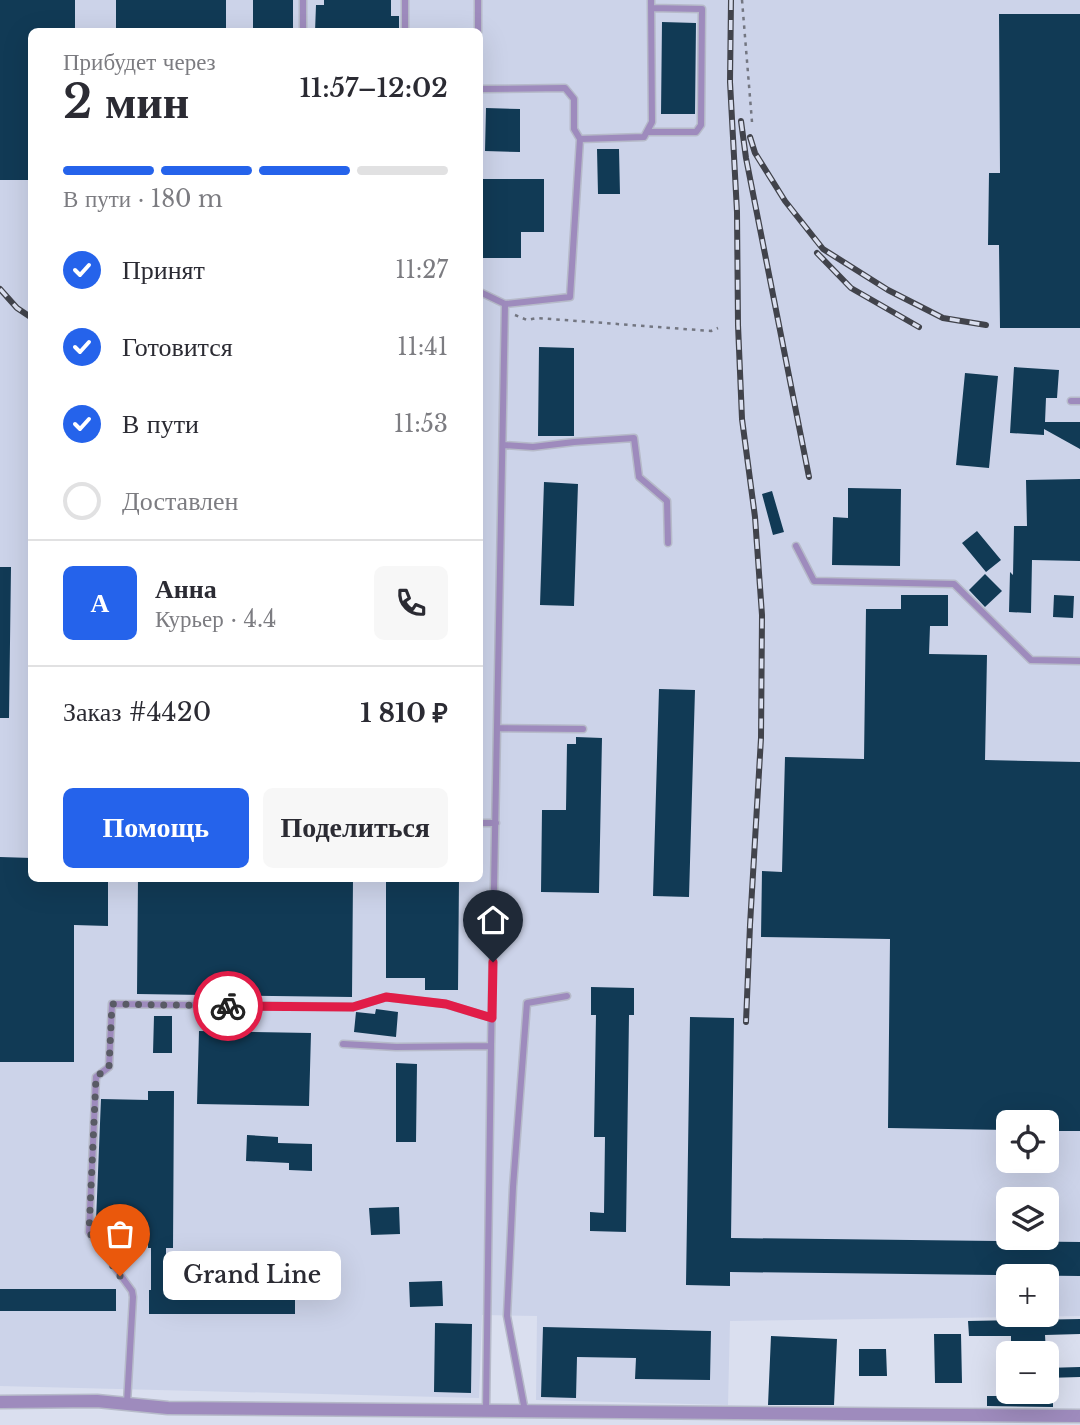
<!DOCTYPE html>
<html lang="ru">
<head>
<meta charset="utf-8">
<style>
  body { margin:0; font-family:"Libre Baskerville",serif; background:#f7f7f7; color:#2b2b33; height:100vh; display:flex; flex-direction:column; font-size:26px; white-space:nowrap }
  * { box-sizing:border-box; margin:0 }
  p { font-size:23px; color:#7c7c81 }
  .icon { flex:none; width:38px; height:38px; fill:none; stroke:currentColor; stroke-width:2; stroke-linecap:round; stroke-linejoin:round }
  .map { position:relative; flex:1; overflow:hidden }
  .drawer { position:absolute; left:28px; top:28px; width:455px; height:854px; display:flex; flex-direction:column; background:#fff; border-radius:10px; box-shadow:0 7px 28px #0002 }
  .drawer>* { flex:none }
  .controls { position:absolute; left:996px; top:1110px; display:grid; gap:14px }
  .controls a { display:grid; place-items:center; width:63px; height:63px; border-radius:10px; background:#fff; box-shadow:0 7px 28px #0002; font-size:35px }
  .pin { position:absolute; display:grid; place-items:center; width:60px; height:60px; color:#fff; margin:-72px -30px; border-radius:50% 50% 50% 0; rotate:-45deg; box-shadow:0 0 7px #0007 }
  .pin .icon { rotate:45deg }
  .courier { position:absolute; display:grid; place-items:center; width:70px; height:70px; margin:-35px; border:5px solid #e11d48; border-radius:50%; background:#fff; color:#222; box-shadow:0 2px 9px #0007 }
  .bubble { position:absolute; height:49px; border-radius:10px; background:#fff; box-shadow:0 7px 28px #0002; font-size:23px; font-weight:600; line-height:49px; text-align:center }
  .head em { font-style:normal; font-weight:600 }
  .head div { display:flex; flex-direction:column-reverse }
  .head { display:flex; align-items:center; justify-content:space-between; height:119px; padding:0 35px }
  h1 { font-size:46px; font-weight:600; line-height:52px }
  .bar { display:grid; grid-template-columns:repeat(4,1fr); gap:10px 7px; align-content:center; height:84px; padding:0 35px }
  .bar i { height:9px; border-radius:5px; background:#e1e1e2 }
  .bar .on { background:#2563eb }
  .bar p { grid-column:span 4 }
  .line { display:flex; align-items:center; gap:18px; padding:0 35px; border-top:2px solid #e1e1e2 }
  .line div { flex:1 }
  .round { display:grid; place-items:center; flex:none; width:74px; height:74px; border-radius:10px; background:#f7f7f7 }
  ol { padding:0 35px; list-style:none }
  li { display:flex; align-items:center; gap:21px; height:77px }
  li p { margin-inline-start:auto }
  li .icon { padding:7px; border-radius:50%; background:#2563eb; color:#fff; stroke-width:4 }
  li:last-child { color:#7c7c81 }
  li i { width:38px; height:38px; border:4px solid #e1e1e2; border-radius:50% }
  .cta { display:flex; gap:14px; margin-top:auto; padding:14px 35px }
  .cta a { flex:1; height:80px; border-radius:10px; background:#2563eb; color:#fff; font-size:28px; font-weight:600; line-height:80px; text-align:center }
  .cta a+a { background:#f7f7f7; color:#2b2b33 }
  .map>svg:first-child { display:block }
  .built { fill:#ccd3e9; fill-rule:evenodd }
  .building { fill:#113a55 }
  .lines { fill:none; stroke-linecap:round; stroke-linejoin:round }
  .lane-casing { stroke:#b6bac9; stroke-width:9 }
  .street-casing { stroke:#b6bac9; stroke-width:15 }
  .path { stroke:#737681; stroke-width:2.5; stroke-dasharray:3.5 5; stroke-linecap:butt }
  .lane { stroke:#9e8bbd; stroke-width:6 }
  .street { stroke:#9e8bbd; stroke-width:12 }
  .rail-casing { stroke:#41434b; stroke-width:6 }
  .rail { stroke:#dadfef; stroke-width:3.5; stroke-dasharray:10; stroke-linecap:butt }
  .done { stroke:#595b65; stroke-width:7; stroke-dasharray:0 12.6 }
  .route { stroke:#e11d48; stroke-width:9 }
</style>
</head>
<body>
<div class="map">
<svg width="1080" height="1425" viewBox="0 0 1080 1425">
  <rect width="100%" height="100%" fill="#dadfef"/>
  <path class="built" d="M0,0H1080V1316L730,1321L728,1405L536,1400L537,1316L482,1315L479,1398L0,1386ZM32,32H480V878H32ZM1008,1122H1046V1160H1008ZM1008,1199H1046V1237H1008ZM1008,1276H1046V1314H1008Z"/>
  <path class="building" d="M0,0H75V32H32V180H0Z
    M116,0H226V32H116Z
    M253,0H293V32H253Z
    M324,0H391V16H399V32H315L316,5H324Z
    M999,14H1080V328H1000L999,245H988L989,173H1000Z
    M662,22L696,23L695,114H661Z
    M486,108L520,109V152L485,151Z
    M597,149H619L620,194H598Z
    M480,179H544V232H521V258H480Z
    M539,347L574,348V436H538Z
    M1014,367L1059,370L1057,398H1046L1045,422H1080V449L1044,429V435L1010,433Z
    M965,373L998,376L989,468L956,465Z
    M1080,479V561L1032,560L1031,613L1009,612L1010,572L1013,575L1014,526H1027L1026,480Z
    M544,482L578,484L574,606L540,605Z
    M848,488L901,489L900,566L832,565L833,517L848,518Z
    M772,491L784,532L773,535L762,494Z
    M977,531L1001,560L986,572L962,543Z
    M0,567H11L9,718H0Z
    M985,574L1002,591L985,607L969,590Z
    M901,595H948V626H930L929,654L987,655L985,760L1080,762V1131H1046V1122H1008V1130L888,1128L890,939L761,937L762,871L782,872L785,757L864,759L866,609H901Z
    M1054,595L1074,596L1073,618L1053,617Z
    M659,689L695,690L689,897L653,896Z
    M576,737L602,738L599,893L541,892L542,810H566L567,744H576Z
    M0,857L32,858V878H108V926L74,925V1062H0Z
    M138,878H353L352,997L137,994Z
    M386,878H459L458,990H425V978H386Z
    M591,987L634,988V1015H629L626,1232L590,1231V1212L604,1213L605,1137H594L596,1015H591Z
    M376,1009L398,1012L396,1037L354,1032L356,1012L375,1014Z
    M154,1016H172V1053H153Z
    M690,1017L734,1018L731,1238L1080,1242V1276L730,1272V1286L686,1285Z
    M199,1031L311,1033L309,1106L197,1104Z
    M396,1063L417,1064L416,1142H396Z
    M148,1091H174L173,1248H166V1290H295V1314H149V1290H151V1248H148V1223L96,1221L101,1099L148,1100Z
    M247,1135L278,1137V1143L312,1144V1171L289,1170V1163L246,1161Z
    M399,1207L400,1234L371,1235L369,1208Z
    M442,1281L443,1306L410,1307L409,1282Z
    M0,1289H116V1311H0Z
    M1080,1319V1334L1045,1335L1046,1353H1011V1336H969L968,1321Z
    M435,1323L472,1324L471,1393L434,1392Z
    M543,1327L711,1331L710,1380L635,1379L636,1358L577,1357L576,1398L541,1397Z
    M934,1334H961L962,1383H935Z
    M771,1336L837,1339L834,1405H768Z
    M859,1349H886L887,1376H859Z
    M1080,1367V1377L1046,1378V1368Z
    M987,1396H1053V1407L987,1406Z"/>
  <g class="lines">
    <g class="lane-casing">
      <path id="lane" d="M478,0V32
        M303,32V0
        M405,32V0
        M480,89L565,88L574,99V129L580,139
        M647,132H696L701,125L702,9L651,8
        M480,292L505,304
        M1071,401H1080
        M503,445L533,447L574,442L634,438L639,477L667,501L668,543
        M796,546L814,581L954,584L1031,660L1080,661
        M497,728L583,729
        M480,823H496
        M343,1044L396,1047L491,1046
        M127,1403L133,1297L132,1291L89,1232L96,1077L109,1067L112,1004L353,1007L386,997L445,1004L492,1018
        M486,1410L491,1046L505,304L570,297L580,139L644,137L652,122L651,0
        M525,1411L507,1316L513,1187L527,1003L567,996"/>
    </g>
    <g class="street-casing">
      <path id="street" d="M0,1402L97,1401L168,1408L1080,1416"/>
    </g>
    <path class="path" d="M742,0L752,122
      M515,315L527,320L537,318L711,331L718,328"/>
    <use href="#lane" class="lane"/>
    <use href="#street" class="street"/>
    <g class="rail-casing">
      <path id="rail" d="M731,0L730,82L737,212L738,325L742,419L755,517L762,615L761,738L750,925L746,1022
        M741,121L746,158L809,477
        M750,137L755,153L785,201L823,249L888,290L943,318L986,325
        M817,253L851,288L919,327
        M0,289L17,308L32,318"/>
    </g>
    <use href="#rail" class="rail"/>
  </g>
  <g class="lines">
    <path class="done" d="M120,1276L89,1232L96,1077L109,1067L112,1004L228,1006"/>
    <path class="route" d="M228,1006L353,1007L386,997L446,1004L492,1018L493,962"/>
  </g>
</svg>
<div class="controls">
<a><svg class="icon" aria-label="locate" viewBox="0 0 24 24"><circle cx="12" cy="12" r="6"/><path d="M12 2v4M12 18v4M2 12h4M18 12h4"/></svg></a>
<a><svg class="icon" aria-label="layers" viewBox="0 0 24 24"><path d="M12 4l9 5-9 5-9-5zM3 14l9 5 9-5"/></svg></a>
<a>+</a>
<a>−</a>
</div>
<div class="pin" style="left:120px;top:1276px;background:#ea580c"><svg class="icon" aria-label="bag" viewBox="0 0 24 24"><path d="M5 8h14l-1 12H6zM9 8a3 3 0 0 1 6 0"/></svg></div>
<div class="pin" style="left:493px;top:962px;background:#1f2937"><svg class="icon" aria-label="home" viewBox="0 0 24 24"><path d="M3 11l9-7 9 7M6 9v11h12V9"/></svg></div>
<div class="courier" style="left:228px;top:1006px"><svg class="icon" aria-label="bike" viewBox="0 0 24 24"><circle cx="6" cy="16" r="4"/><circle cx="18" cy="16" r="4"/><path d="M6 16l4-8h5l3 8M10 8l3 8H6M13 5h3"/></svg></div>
<div class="bubble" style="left:163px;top:1251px;width:178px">Grand Line</div>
<section class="drawer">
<div class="head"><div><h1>2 мин</h1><p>Прибудет через</p></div><em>11:57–12:02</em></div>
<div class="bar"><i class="on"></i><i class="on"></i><i class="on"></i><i></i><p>В пути · 180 m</p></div>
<ol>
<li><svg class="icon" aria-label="check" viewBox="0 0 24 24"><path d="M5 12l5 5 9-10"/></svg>Принят<p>11:27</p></li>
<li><svg class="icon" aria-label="check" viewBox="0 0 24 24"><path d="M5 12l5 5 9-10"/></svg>Готовится<p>11:41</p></li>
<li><svg class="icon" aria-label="check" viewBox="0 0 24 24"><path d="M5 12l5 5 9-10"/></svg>В пути<p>11:53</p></li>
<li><i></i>Доставлен</li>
</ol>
<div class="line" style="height:126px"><b class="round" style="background:#2563eb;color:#fff">А</b><div><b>Анна</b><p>Курьер · 4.4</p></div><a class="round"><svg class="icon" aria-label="phone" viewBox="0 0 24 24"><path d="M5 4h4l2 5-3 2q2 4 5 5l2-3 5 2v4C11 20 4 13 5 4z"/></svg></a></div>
<div class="line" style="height:91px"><div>Заказ #4420</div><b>1 810 ₽</b></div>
<div class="cta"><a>Помощь</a><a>Поделиться</a></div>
</section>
</div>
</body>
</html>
